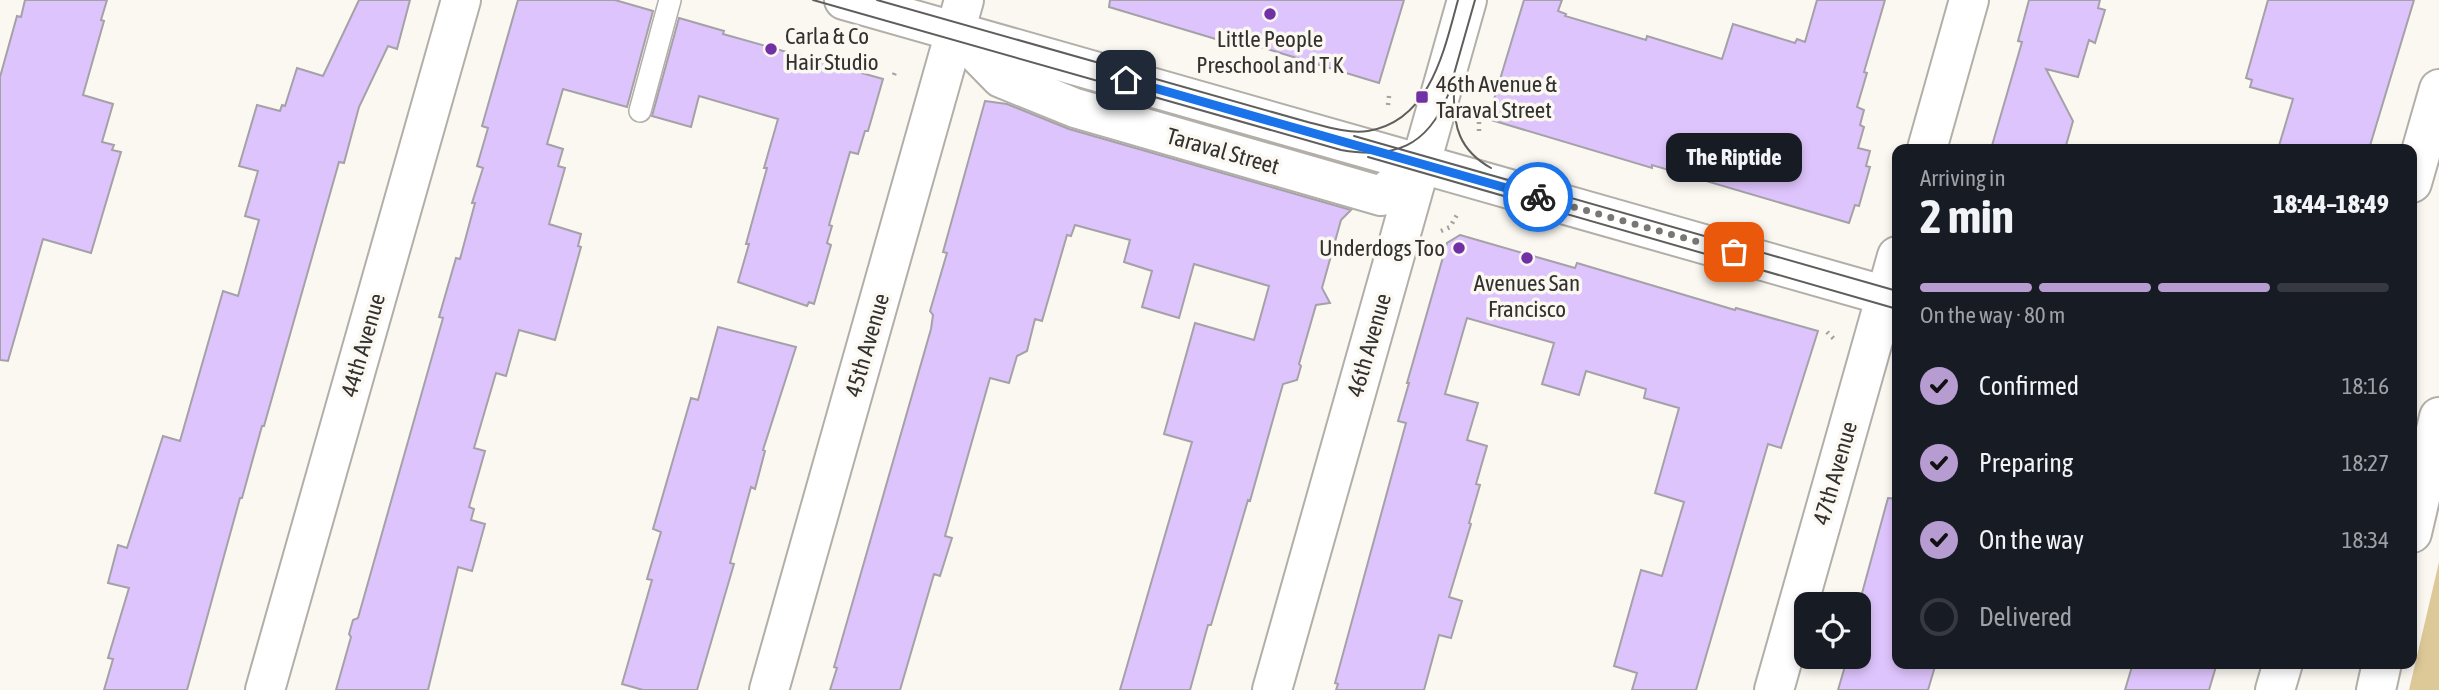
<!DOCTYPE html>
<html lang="en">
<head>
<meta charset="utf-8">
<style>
  body { margin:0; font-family:"Asap Condensed",sans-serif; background:#20242c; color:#f1f3f6; height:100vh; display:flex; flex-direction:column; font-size:26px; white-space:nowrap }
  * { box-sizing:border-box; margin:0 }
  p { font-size:23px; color:#9ea1a6 }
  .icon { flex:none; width:38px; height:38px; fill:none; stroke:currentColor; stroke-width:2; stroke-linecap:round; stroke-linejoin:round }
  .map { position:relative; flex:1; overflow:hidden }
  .side { position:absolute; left:1892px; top:144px; width:525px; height:525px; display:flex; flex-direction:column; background:#171b24; border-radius:14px; box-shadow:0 4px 10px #0003 }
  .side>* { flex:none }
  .buttons { position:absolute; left:1794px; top:592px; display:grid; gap:14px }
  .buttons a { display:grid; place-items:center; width:77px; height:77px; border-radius:14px; background:#171b24; box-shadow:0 4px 10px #0003; font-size:35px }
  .pin { position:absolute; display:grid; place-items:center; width:60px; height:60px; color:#fff; margin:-30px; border-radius:14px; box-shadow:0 4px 10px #0006 }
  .courier { position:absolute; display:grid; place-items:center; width:70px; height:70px; margin:-35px; border:5px solid #1a73e8; border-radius:50%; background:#fff; color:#222; box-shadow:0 2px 9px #0007 }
  .bubble { position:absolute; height:49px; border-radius:14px; background:#171b24; box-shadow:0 4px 10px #0003; font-size:23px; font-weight:700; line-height:49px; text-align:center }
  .summary em { font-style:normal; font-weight:700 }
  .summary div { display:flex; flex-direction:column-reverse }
  .summary { display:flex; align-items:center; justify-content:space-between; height:119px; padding:0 28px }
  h1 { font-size:46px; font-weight:700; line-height:52px }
  .bar { display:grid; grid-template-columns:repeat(4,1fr); gap:10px 7px; align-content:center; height:84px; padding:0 28px }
  .bar i { height:9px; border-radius:5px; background:#363941 }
  .bar .on { background:#b79cd2 }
  .bar p { grid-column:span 4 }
  ol { padding:0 28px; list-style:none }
  li { display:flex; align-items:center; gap:21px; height:77px }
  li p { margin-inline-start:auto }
  li .icon { padding:7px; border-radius:50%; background:#b79cd2; color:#111; stroke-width:4 }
  li:last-child { color:#9ea1a6 }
  li i { width:38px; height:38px; border:4px solid #363941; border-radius:50% }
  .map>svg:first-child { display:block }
  .green { fill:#ddc998 }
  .building { fill:#dec4fc; stroke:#a4a1a7; stroke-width:2 }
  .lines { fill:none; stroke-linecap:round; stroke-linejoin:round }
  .service-casing { stroke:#b2afa9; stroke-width:24 }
  .minor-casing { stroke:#b2afa9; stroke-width:42 }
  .tertiary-casing { stroke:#b2afa9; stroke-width:42 }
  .path { stroke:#a4a29e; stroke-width:4.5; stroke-dasharray:2 5; stroke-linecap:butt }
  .service { stroke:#fff; stroke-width:21 }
  .minor { stroke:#fff; stroke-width:38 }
  .tertiary { stroke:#fff; stroke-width:38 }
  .tram { stroke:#605e5c; stroke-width:2 }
  .done { stroke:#787773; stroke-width:7; stroke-dasharray:0 12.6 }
  .route { stroke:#1a73e8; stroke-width:9 }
  .poi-dot { fill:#7131a5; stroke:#fbf8f2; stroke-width:2.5 }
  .labels { text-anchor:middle; stroke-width:7; stroke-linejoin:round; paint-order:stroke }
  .poi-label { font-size:23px; fill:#32312f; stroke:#fbf8f2; text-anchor:start }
  .street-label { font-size:23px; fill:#32312f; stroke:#fbf8f2 }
</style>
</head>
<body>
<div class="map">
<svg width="2439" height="690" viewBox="0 0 2439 690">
  <rect width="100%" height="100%" fill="#fbf8f2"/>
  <path class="green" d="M2439,562V690H2409Z"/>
  <path class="building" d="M25,0H107L101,20L104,21L83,95L113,104L102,142L114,145L112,150L121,152L91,253L43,239L8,361L0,360V77L17,16L21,17Z
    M359,0H410L397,49L388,46L359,107L344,163L339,162L264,426H262L242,498H240L187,690H104L113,659L108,658L129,588L108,583L118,545L127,548L163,436L180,441L223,291L238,296L259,220L245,216L258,171L239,166L257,105L280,111L282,105L285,106L297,68L323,76Z
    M518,0H615L653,11L627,107L563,89L547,144L563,149L558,166L565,168L549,224L581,234L578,246L581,247L555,340L519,330L506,376L496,373L474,448L485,451L469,507L474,509L471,520L485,524L472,571L458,567L428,690H336L351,637L349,634L353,620L358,618L443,318L439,317L456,258L460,259L475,203H472L483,168L477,166L488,128L482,126Z
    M1110,0H1404L1379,83L1221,35L1219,40L1109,7Z
    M1524,0H1562L1558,11L1566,14L1565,16L1646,40L1647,36L1722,59L1733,24L1795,43L1797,39L1805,42L1817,0H1885L1864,72L1867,73L1857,107L1864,110L1860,125L1864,127L1858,148L1870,151L1866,166L1870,167L1859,206L1855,205L1849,223L1652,165V168L1488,119Z
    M2029,0H2100L2098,8L2105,10L2095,43L2089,40L2078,77L2046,69L2073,121L2065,149H1991L2022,42L2018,41Z
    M2268,0H2414L2369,149H2278L2293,99L2250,87L2252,80L2246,78Z
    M679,18L724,31L723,34L883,79L868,131H865L858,154L850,152L829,225L832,226L827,243L831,245L814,304L809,302L807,306L738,282L749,244H746L767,168H764L778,119L699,96L691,127L652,116Z
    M985,101L1007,104L1069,129L1351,210L1341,220L1322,288L1330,303L1316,305L1299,364L1301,366L1297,380L1283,384L1250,501L1248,500L1211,625H1208L1190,690H1120L1192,442L1164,434L1195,323L1254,340L1269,286L1194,264L1179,318L1142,307L1152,271L1124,262L1130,240L1075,225L1071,236L1067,235L1042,321L1035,319L1027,351L1017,356L1009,383L990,378L945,536L952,538L940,576L934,574L900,690H830L837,668L834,667L931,329L933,315L930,311L947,253L943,252Z
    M1460,235L1575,268L1577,263L1735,310L1736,308L1818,331L1781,448L1768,444L1696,690H1632L1637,673L1614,666L1641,570L1662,576L1684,502L1655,493L1679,408L1644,398L1646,389L1586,371L1579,395L1542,384L1554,343L1467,318L1445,394L1478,403L1467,440L1487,446L1476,484L1480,485L1469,523L1471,524L1449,597L1462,601L1451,638L1439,635L1424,690H1336L1338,684L1335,683L1406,423L1398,421L1409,383H1407L1447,243Z
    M718,327L796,347L763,450L765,451L755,489L751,487L730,563L734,564L697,690H643L622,684L652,580L647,579L661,532L653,529L691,398L698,400Z
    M1888,498L1897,499V663H1936L1928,690H1838L1848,656H1858V608Z
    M2133,663H2217L2209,690H2125Z"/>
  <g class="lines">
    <g class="service-casing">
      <path id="service" d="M640,111L670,0"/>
    </g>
    <g class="minor-casing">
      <path id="minor" d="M1927,149L1969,0
        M265,690L461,0
        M769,690L964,0
        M1272,690L1467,0
        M1774,690L1897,256
        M2275,690L2283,663"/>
    </g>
    <g class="tertiary-casing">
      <path id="tertiary" d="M844,0L1897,299
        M957,33L1001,78L1075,108L1381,196L1420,163
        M2412,183L2439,89
        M2412,533L2439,417
        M2376,690L2382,663"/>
    </g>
    <path class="path" d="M894,75L896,70
      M1388,105L1389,96
      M1479,131V121
      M1441,231L1450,227L1458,213
      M1827,332L1836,341"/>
    <use href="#service" class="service"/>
    <use href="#minor" class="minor"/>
    <use href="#tertiary" class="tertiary"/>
    <path class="tram" d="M813,0L1341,150C1394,159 1427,147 1448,95L1475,0
      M877,0L1304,121C1324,126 1347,134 1368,131C1430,121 1444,51 1458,0
      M1454,92C1453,126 1459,150 1491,168
      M1354,136L1897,291
      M1368,157L1897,309"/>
  </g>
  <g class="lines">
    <path class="done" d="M1538,197L1734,252"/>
    <path class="route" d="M1126,80L1538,197"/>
  </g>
  <g class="poi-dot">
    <circle cx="1270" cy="14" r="7"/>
    <circle cx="771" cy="49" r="7"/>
    <rect x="1415" y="90" width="14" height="14" rx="3.5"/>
    <circle cx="1459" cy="248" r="7"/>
    <circle cx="1527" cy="258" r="7"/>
  </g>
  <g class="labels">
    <g class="poi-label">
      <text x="785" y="44">Carla &amp; Co<tspan x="785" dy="26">Hair Studio</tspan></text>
      <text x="1270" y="47" text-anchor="middle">Little People<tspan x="1270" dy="26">Preschool and T K</tspan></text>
      <text x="1436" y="92">46th Avenue &amp;<tspan x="1436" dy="26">Taraval Street</tspan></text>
      <text x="1445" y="256" text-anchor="end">Underdogs Too</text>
      <text x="1527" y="291" text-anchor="middle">Avenues San<tspan x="1527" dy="26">Francisco</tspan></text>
    </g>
    <g class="street-label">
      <text transform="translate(1223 151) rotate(16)" y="8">Taraval Street</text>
      <text transform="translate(363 345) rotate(-74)" y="8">44th Avenue</text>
      <text transform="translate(867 345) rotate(-74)" y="8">45th Avenue</text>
      <text transform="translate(1369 345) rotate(-74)" y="8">46th Avenue</text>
      <text transform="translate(1835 473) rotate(-74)" y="8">47th Avenue</text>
    </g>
  </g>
</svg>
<div class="buttons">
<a><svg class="icon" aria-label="locate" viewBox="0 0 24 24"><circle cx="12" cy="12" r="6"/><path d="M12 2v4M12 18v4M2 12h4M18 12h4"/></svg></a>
</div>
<div class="pin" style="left:1734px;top:252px;background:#ea580c"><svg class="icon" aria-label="bag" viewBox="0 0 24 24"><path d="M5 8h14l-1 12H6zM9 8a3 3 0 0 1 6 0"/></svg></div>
<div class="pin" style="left:1126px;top:80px;background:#1f2937"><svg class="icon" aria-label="home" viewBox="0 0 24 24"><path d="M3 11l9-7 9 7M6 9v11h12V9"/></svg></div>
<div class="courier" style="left:1538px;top:197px"><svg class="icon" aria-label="bike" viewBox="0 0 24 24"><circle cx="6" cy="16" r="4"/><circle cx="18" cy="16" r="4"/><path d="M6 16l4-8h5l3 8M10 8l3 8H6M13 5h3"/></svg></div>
<div class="bubble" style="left:1666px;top:133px;width:136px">The Riptide</div>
<section class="side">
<div class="summary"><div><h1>2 min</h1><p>Arriving in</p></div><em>18:44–18:49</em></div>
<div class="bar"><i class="on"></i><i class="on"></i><i class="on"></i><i></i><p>On the way · 80 m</p></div>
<ol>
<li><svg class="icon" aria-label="check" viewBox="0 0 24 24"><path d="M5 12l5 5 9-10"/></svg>Confirmed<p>18:16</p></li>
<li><svg class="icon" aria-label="check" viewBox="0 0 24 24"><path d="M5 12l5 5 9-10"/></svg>Preparing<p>18:27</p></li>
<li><svg class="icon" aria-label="check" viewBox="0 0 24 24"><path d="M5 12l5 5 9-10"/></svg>On the way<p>18:34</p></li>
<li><i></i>Delivered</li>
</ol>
</section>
</div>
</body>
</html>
